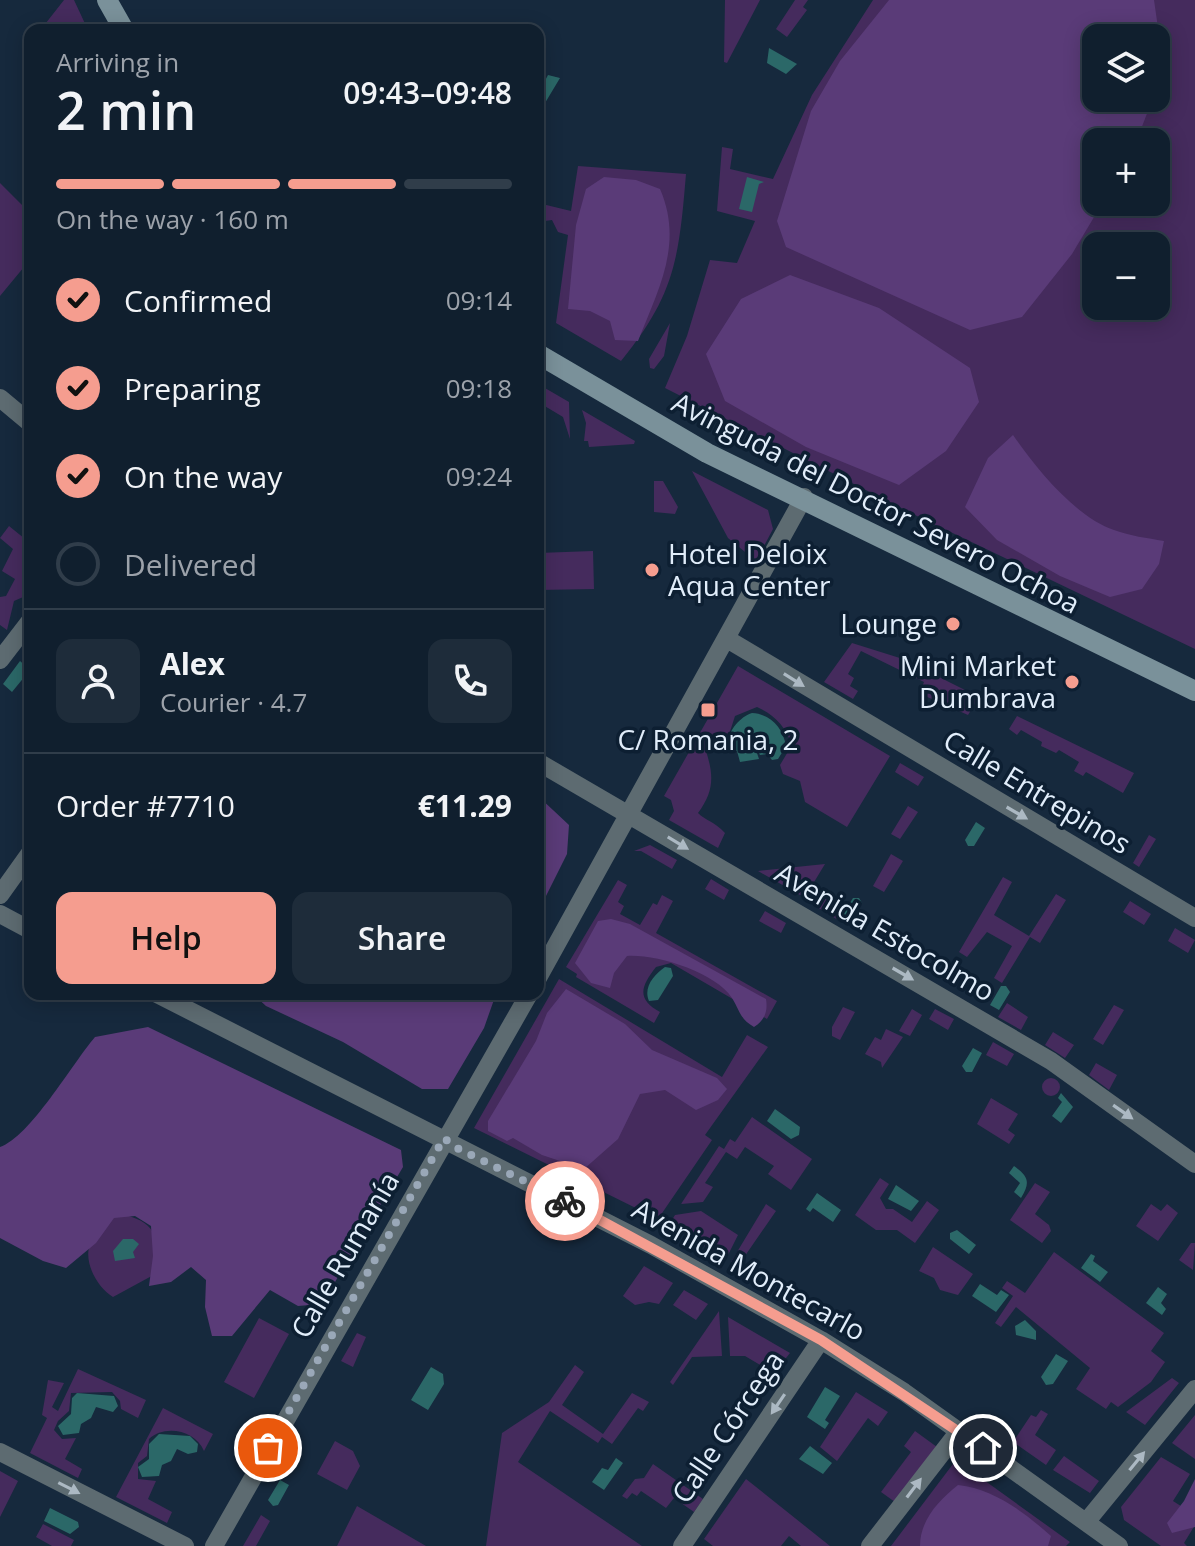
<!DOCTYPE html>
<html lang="en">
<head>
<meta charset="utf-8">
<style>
  body { margin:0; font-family:"Open Sans",sans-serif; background:#1e2c3a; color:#f1f3f6; height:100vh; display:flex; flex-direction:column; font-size:30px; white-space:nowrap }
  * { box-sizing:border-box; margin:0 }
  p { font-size:26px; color:#9ca2aa }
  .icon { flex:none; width:44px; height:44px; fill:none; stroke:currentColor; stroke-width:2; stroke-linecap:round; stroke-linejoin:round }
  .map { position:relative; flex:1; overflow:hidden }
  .drawer { position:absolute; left:24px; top:24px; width:520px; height:976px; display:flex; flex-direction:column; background:#101f2e; border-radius:16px; box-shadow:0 4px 20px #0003,0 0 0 2px #303d4a }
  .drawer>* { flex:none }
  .fabs { position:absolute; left:1082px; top:24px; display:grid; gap:16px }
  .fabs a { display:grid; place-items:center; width:88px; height:88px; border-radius:16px; background:#101f2e; box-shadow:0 4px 20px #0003,0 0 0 2px #303d4a; font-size:40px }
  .pin { position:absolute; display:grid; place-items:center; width:68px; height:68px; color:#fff; margin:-34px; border:4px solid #fff; border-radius:50%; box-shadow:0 2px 8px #0007 }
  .courier { position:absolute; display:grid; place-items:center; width:80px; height:80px; margin:-40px; border:6px solid #f59d8f; border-radius:50%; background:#fff; color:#222; box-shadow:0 2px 10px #0007 }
  .overview em { font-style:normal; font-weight:600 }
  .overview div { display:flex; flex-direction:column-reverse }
  .overview { display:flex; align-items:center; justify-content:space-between; height:136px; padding:0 32px }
  h1 { font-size:52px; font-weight:600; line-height:60px }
  .bar { display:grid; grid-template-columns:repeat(4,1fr); gap:12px 8px; align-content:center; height:96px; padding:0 32px }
  .bar i { height:10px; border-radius:6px; background:#303d4a }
  .bar .current { background:#f59d8f }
  .bar p { grid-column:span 4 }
  .line { display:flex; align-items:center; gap:20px; padding:0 32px; border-top:2px solid #303d4a }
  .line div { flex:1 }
  .round { display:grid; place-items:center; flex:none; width:84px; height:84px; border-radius:16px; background:#1e2c3a }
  ol { padding:0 32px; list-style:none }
  li { display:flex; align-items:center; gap:24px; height:88px }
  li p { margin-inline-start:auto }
  li .icon { padding:8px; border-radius:50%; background:#f59d8f; color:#111; stroke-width:4 }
  li:last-child { color:#9ca2aa }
  li i { width:44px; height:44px; border:4px solid #303d4a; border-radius:50% }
  .button { display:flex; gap:16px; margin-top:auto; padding:16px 32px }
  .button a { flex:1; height:92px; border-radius:16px; background:#f59d8f; color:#111; font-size:32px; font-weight:600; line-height:92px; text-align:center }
  .button a+a { background:#1e2c3a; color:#f1f3f6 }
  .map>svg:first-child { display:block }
  .green { fill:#452b5d; fill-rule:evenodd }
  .forest { fill:#5a3b78 }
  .water { fill:#2b6868 }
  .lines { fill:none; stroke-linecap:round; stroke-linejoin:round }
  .street { stroke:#5d6b71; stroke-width:18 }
  .secondary { stroke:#7a919a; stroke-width:20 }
  .oneway { fill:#acb9c3 }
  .done { stroke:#9aa8b8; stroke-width:8; stroke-dasharray:0 14.4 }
  .route { stroke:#f59d8f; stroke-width:10 }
  .poi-dot { fill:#f59d8f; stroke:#0d1f32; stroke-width:3 }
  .labels { text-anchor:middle; stroke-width:7; stroke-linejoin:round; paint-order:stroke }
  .street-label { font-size:28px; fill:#e1edfa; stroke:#0d1f32 }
  .poi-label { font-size:28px; fill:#e1edfa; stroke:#0d1f32; text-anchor:end }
</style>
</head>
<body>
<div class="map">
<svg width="1195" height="1546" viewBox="0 0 1195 1546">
  <rect width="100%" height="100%" fill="#16293d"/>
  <path class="green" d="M64,0H74L88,30H56L50,25L46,30L42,28Z
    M725,0H760L727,63L724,62Z
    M795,0H808L803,7L807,10L787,37L776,29Z
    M873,0H1195V649L917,516L665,388L687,336L710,260L737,263L755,221L717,211L722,147L733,149L730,169L773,179L812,95ZM1096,38H1156V98H1096ZM1096,142H1156V202H1096ZM1096,246H1156V306H1096Z
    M578,166L686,174C679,258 675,295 621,361L556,323L568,235L558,232L552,220L538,222V203L571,211Z
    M0,183L30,213V271L24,267L0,296Z
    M670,323L664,356L654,369L650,368L649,359Z
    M538,384L569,402L570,439L563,417L538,402Z
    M582,410L635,441L634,444L589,447L588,441H584L586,423Z
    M692,471L768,510L773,529L756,561L728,538Z
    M654,481H663L678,507L675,514L654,512Z
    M9,526L30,543V594L14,601L7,630L0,625V597L6,596L15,579L2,571L13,549L0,538Z
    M593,551L594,589L538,590V553Z
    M852,643L903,659L979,697L968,715L925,696L928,690L922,687L924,682L861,651L848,674L854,678L850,686L858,691L853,699L824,682Z
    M738,666L890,756L847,827L805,802L800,781L783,774L780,765L792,745C785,726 775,715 757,707L735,716L725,747L706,751C714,776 714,791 698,813C706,821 714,821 725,833L718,848L669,820L674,811L671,800L664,796Z
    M1017,716L1134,773L1123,793L1086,772L1083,776L1074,771L1079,762L1059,750L1056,753L1041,746L1042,742L1021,730L1017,735L1009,729Z
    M900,763L924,777L918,786L895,772Z
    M908,806L918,812L900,839L891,834Z
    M1149,835L1156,839L1139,867L1133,863Z
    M650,845L677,860L672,869L641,851H634Z
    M891,854L903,861L884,892L873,886Z
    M825,864L808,892L800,895L758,871Z
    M1003,877L1012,882L994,915L1029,936L1056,894L1066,900L1040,943L1030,937L1002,983L994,978L1012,946L987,932L967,957L959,952Z
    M711,879L729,890L724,900L705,889Z
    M618,880L627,885L618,902L624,906L620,914L640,925L653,903L657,905L662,895L673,901L656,933L777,1001L767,1019L671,963L656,967C641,986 636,999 660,1012L654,1023L576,977L577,974L566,967Z
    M823,897L844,910L838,920L817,907Z
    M1130,901L1151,914L1144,925L1123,912Z
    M765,911L786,923L781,933L759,921Z
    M1175,928L1195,940L1188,953L1168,941Z
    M559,979L722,1077L747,1035L768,1047L705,1135L712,1140L658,1219L474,1128Z
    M1007,1003L1028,1017L1021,1030L998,1017Z
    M1114,1005L1124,1010L1103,1045L1093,1039Z
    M843,1007L855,1012L840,1040L832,1036V1027Z
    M912,1009L922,1015L910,1036L899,1031Z
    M935,1009L954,1019L948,1030L929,1019Z
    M886,1029L903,1037L882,1068L881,1062L865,1054L875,1037L881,1040Z
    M1053,1032L1074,1045L1065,1058L1045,1045Z
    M993,1042L1014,1054L1007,1066L986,1055Z
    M1096,1063L1117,1075L1109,1090L1089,1075Z
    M1042 1087a9 9 0 1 1 18 0a9 9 0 1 1-18 0Z
    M991,1098L1018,1114L1008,1130L1015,1135L1009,1144L977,1124Z
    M752,1117L812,1159L791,1190L768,1174L774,1166L745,1147L737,1159L726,1152L705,1183L713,1187L703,1202L681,1204L719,1146L724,1149L730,1139L735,1142Z
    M880,1178L889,1184L880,1198L886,1209H893L912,1222L927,1201L939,1210L915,1243L897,1230H876L855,1215Z
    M1035,1183L1050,1192L1035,1214L1049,1225L1051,1231L1042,1243L1010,1220Z
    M766,1204L776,1211L738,1266L731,1262Z
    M1151,1204L1161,1211L1167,1204L1178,1213L1158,1241L1136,1226Z
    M701,1211L738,1235L726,1259L669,1225L675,1215Z
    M125,1215C160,1224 156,1240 159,1272L113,1297C98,1288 83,1263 90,1244C93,1235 104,1225 110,1217Z
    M1191,1243H1195L1193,1270L1179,1260Z
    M933,1247L973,1274L958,1295L940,1290L934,1278L919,1271Z
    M1054,1252L1164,1333L1151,1351L1165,1362L1151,1382L1118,1407L1111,1402L1106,1409L1076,1389L1090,1368L1016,1307L1001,1327L995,1323L1013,1296L1002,1288L1007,1281L1025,1293Z
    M644,1266L673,1283L659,1304L649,1302L635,1305L623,1296Z
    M684,1290L708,1304L696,1320L673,1305Z
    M719,1311L722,1356L692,1357L673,1385L670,1382Z
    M728,1317L790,1353L774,1373L745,1356H730Z
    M259,1318L289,1334L254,1398L224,1382Z
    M357,1333L366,1337L353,1367L341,1361Z
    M575,1365L584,1372L562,1405L603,1434L632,1393L649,1402L643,1411L638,1408L612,1444L602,1437L598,1443L550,1411L518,1462L642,1546H486L502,1433L549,1402Z
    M78,1369L146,1400L138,1418L121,1409L120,1401L112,1392L71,1393L69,1411L58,1421L54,1430L62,1439L76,1438L65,1459L82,1469L78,1478L30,1453L47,1418L42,1415L48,1380L64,1383L52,1407L58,1411Z
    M1172,1378L1179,1383L1145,1425L1126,1412Z
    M856,1392L888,1412L878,1426L868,1418L837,1461L820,1447Z
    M163,1408L213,1434L204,1451C196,1430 164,1424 149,1439L147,1456L138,1463V1479L156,1481L148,1499L172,1512L167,1523L116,1497Z
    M1041,1410L1048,1414L1035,1435L1056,1450L1046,1465L1013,1442L1031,1415L1036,1417Z
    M1195,1415V1459L1172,1443Z
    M915,1431L937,1447L895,1502L881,1492L911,1452L904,1446Z
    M335,1441L353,1451L360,1466L347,1490L317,1474Z
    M1064,1456L1099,1481L1090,1493L1053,1470Z
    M1161,1457L1190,1474L1173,1501L1195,1515V1525L1184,1543L1187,1546H1161L1124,1520L1121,1507Z
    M956,1460L1070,1542L1066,1546H891Z
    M653,1464L703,1499L694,1512L674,1498L666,1508L641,1491L637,1496L632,1493L627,1499L622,1496L635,1479L644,1478Z
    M0,1471L18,1481L0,1517Z
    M746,1479L830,1546H801L789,1536L781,1546H713L704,1539Z
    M357,1506L426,1546H337Z
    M261,1515L270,1521L256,1546H243Z
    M43,1524L74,1540L71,1546H52L36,1537Z"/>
  <path class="forest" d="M889,0H1154L1164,70L1156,91V38H1096V98H1153L1136,142H1096V202H1103L1072,254L1022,317L970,330L786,247L777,221L811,111L840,61Z
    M604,177L636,180L660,189C684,244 658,290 638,341L615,340L610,321L590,311L568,309L576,225L586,189Z
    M790,275L879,308L970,368L979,402L946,451L899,485L806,447L725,401L706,354L741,299Z
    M1013,435C1035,467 1075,517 1114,530C1130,536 1147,538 1164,541L1159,564L1142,589L1110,597L1060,576L997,540L965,507L988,458Z
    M538,796L569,825L567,854L538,912Z
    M611,919L630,924L766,999C768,1011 765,1020 754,1027C740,1019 740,1011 732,998C715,972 656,954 627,956L614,973L610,988L591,983L575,963L598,921Z
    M566,989L625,1024L652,1050L717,1078L727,1089L718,1100L696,1110L665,1090L640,1094L618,1139L584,1169L542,1155L513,1138L507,1141L488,1131V1121L536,1041L547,1013Z
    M253,994H496L484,1028L448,1089H422L343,1042L266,1006Z
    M148,1027L401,1150L403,1167L322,1304L298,1306L270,1290L232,1336H212L205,1307L206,1280L191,1267L171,1282L149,1286L153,1256L151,1226L135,1216L114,1218L96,1243L66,1268L43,1261L0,1238V1147C30,1137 72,1064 95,1037Z
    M1195,1479V1527L1172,1533L1167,1523L1184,1501Z
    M958,1485C994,1489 1024,1512 1051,1536L1048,1546H920C920,1520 939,1500 958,1485Z"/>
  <path class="water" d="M769,48L797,64L786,74L767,63Z
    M548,75L560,78L542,108L538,94Z
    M747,177L764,182L759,184L752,212L739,209Z
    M20,661L30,670L12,692L3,684Z
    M752,713C771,714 783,728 786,746L778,759L772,760L767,754L760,755L754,744L759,759L740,762L737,751L729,748C725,734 739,717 752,713Z
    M976,822L985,828L974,846H968L965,840Z
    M853,898H859L862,903L851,921L842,916Z
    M665,967L671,968L673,976L658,1000L649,1001C643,987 654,975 665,967Z
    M1001,986H1006L1010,992L999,1010L990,1005Z
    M973,1048L982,1053L972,1072H966L962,1066Z
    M1061,1093L1073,1107L1061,1123L1052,1116L1062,1102L1058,1098Z
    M775,1109L800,1127L799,1135L791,1139L767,1121Z
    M1014,1166C1028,1176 1031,1182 1021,1198L1014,1192L1020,1183L1009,1173Z
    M896,1185L919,1201L911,1211L888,1199Z
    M817,1193L841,1210L833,1222L813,1208L810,1212L806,1209Z
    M957,1230L976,1245L969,1254L950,1239V1233Z
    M123,1239H133L139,1244L133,1252L135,1258L115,1261L113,1251Z
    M1091,1254L1095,1256L1093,1261L1108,1272L1100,1282L1081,1268Z
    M980,1284L997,1295L1001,1290L1009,1295L996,1312L972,1296Z
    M1158,1287L1167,1294L1161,1303L1166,1309L1162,1315L1146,1303Z
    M1025,1320L1036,1331V1340L1016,1335L1015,1326Z
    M1056,1354L1068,1361L1053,1384L1046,1385L1041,1377Z
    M431,1367L443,1374L444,1384L428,1410L411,1400Z
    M825,1387L840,1396L825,1420L829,1423L825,1429L807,1417Z
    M77,1393L114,1396L118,1406L113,1412L96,1407L91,1418L81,1424L79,1433L63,1435L58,1426L71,1414L72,1398Z
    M159,1434L190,1436L198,1444L197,1452L188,1454L177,1449L171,1461L162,1465L159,1476L142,1477L138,1467L149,1459V1444Z
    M810,1446L832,1463L823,1474L799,1459Z
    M616,1458L623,1463L604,1490L592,1482L602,1468L608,1470Z
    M280,1480L289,1485L278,1505L273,1506L268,1500Z
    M50,1508L78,1522L79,1527L70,1534L44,1521Z"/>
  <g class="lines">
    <path class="street" d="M0,398L30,423
      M727,639L1195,918
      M0,660L30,621
      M538,762L1051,1061L1195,1164
      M0,895L30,853
      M0,914L30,930
      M538,978L804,497
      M157,994L651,1245L821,1340L904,1392L1119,1546
      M0,1452L185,1546
      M1087,1521L1195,1389
      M214,1546L529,994
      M682,1546L821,1340
      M870,1546L959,1431"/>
    <path class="secondary" d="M107,0L124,30
      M538,354L707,453L1195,691"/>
  </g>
  <defs><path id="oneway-solid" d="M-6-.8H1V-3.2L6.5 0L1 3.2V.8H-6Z" transform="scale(2)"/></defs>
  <g class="oneway">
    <use href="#oneway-solid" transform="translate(794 680) rotate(32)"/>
    <use href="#oneway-solid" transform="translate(1017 813) rotate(30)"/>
    <use href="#oneway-solid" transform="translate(678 843) rotate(31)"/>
    <use href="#oneway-solid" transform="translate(903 974) rotate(30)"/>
    <use href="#oneway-solid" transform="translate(1123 1112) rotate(35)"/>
    <use href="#oneway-solid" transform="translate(778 1404) rotate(124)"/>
    <use href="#oneway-solid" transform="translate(1137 1461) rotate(-51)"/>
    <use href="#oneway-solid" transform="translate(69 1488) rotate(27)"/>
    <use href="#oneway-solid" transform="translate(914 1488) rotate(-53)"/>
  </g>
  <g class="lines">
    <path class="done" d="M268,1448L444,1138L455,1147L565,1201"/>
    <path class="route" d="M565,1201L821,1340L983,1448"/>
  </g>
  <g class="poi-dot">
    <circle cx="652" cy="570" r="8"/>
    <circle cx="953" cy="624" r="8"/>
    <circle cx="1072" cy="682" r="8"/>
    <rect x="700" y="702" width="16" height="16" rx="4"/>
  </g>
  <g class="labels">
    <g class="street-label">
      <text transform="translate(876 503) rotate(27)" y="10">Avinguda del Doctor Severo Ochoa</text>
      <text transform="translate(1037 792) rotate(31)" y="10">Calle Entrepinos</text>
      <text transform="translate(885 932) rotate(30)" y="10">Avenida Estocolmo</text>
      <text transform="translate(345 1255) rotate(-60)" y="10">Calle Rumanía</text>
      <text transform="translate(749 1270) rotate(29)" y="10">Avenida Montecarlo</text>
      <text transform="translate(728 1427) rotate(-56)" y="10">Calle Córcega</text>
    </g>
    <g class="poi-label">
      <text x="668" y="564" text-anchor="start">Hotel Deloix<tspan x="668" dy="32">Aqua Center</tspan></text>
      <text x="937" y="634">Lounge</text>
      <text x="1056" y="676">Mini Market<tspan x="1056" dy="32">Dumbrava</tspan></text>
      <text x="708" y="750" text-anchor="middle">C/ Romania, 2</text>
    </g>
  </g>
</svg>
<div class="fabs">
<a><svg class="icon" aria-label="layers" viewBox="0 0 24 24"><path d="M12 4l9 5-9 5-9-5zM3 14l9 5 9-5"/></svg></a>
<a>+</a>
<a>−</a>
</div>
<div class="pin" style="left:268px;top:1448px;background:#ea580c"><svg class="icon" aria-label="bag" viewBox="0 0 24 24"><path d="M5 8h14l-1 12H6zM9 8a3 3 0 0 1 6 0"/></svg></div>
<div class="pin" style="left:983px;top:1448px;background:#1f2937"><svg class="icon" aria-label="home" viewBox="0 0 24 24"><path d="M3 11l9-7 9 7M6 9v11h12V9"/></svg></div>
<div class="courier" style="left:565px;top:1201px"><svg class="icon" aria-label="bike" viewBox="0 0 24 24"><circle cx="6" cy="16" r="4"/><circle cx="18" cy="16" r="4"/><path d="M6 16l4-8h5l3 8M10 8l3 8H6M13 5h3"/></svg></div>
<section class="drawer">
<div class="overview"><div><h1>2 min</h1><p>Arriving in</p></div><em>09:43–09:48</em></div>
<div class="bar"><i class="current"></i><i class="current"></i><i class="current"></i><i></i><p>On the way · 160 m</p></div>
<ol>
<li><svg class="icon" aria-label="check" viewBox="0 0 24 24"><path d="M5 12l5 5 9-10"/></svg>Confirmed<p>09:14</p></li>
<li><svg class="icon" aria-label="check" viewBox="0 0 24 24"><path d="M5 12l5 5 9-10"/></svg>Preparing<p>09:18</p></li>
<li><svg class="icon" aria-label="check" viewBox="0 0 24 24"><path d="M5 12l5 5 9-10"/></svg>On the way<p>09:24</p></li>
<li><i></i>Delivered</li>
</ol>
<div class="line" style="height:144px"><a class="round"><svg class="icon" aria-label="person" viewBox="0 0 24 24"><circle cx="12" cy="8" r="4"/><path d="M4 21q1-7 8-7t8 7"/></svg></a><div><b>Alex</b><p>Courier · 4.7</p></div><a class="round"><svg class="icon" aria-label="phone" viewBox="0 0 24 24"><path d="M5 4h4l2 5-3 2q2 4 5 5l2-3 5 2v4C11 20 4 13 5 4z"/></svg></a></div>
<div class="line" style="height:104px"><div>Order #7710</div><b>€11.29</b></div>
<div class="button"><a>Help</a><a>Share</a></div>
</section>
</div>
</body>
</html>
